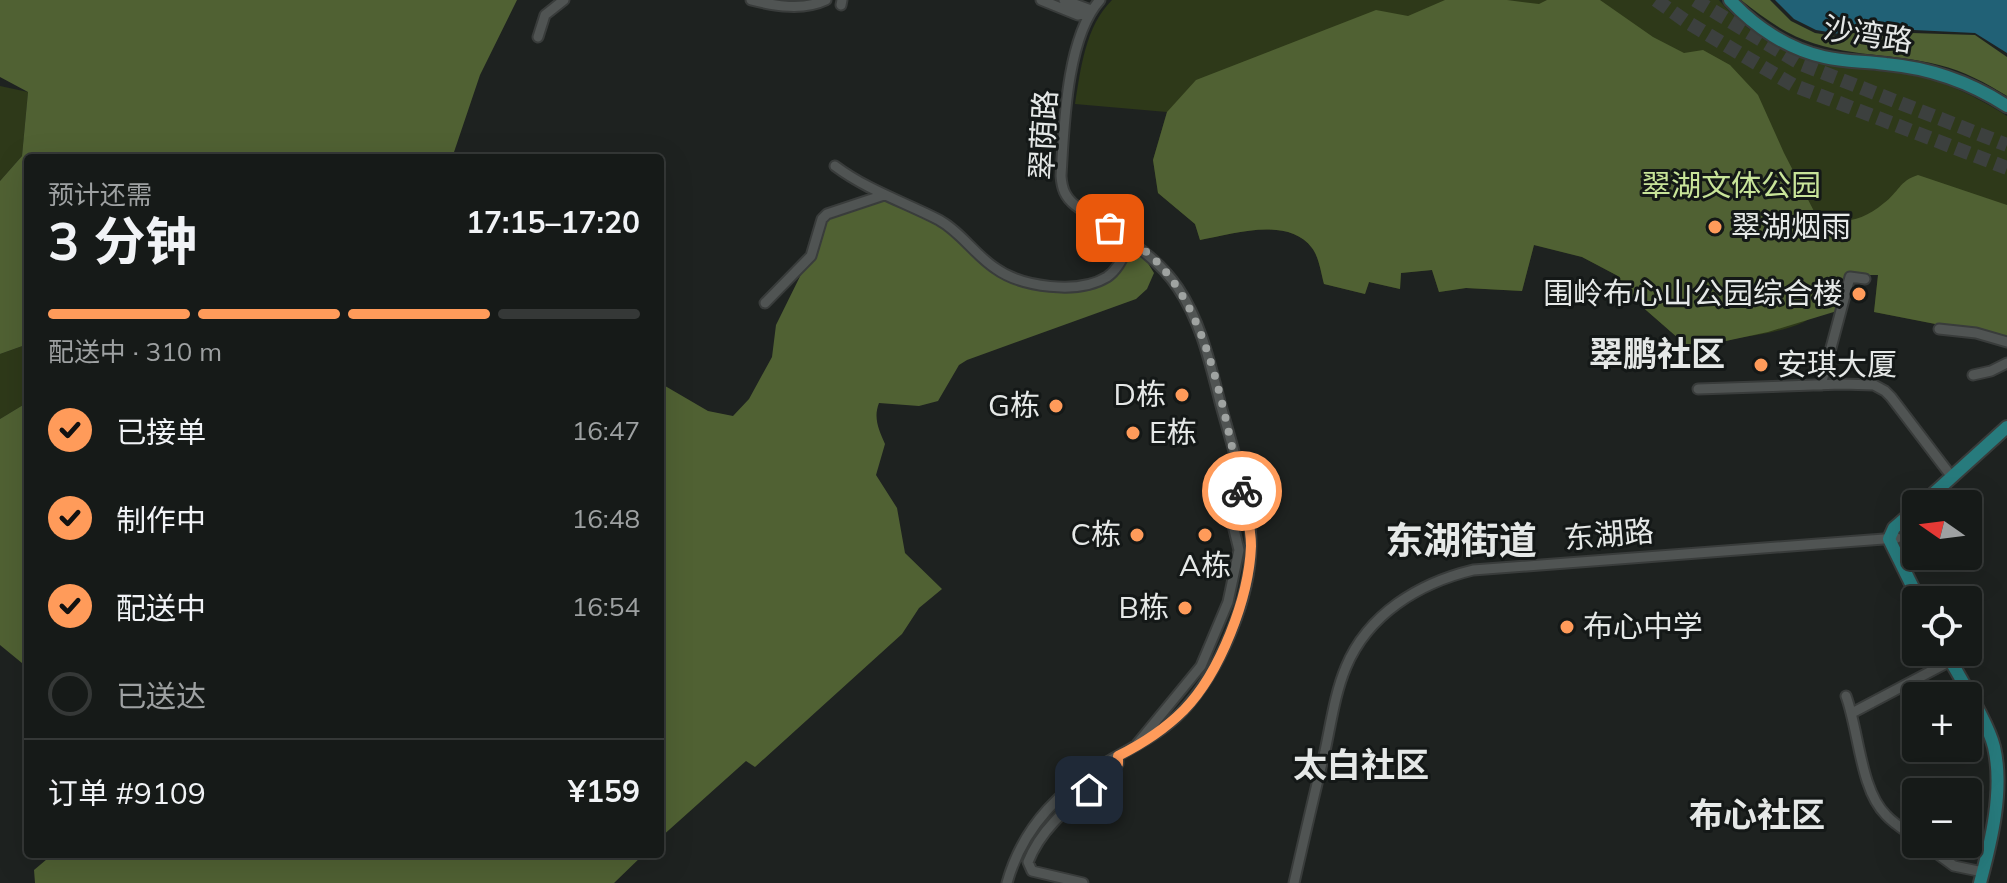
<!DOCTYPE html>
<html lang="zh">
<head>
<meta charset="utf-8">
<style>
  body { margin:0; font-family:Mulish,"Noto Sans SC",sans-serif; background:#232725; color:#f1f3f6; height:100vh; display:flex; flex-direction:column; font-size:30px; white-space:nowrap }
  * { box-sizing:border-box; margin:0 }
  p { font-size:26px; color:#9ea1a2 }
  .icon { flex:none; width:44px; height:44px; fill:none; stroke:currentColor; stroke-width:2; stroke-linecap:round; stroke-linejoin:round }
  .map { position:relative; flex:1; overflow:hidden }
  .details { position:absolute; left:24px; top:154px; width:640px; height:704px; display:flex; flex-direction:column; background:#161a18; border-radius:8px; box-shadow:0 8px 32px #0002,0 0 0 2px #353837 }
  .details>* { flex:none }
  .needle { width:52px; rotate:284deg }
  .controls { position:absolute; left:1902px; top:490px; display:grid; gap:16px }
  .controls a { display:grid; place-items:center; width:80px; height:80px; border-radius:8px; background:#161a18; box-shadow:0 8px 32px #0002,0 0 0 2px #353837; font-size:40px }
  .pin { position:absolute; display:grid; place-items:center; width:68px; height:68px; color:#fff; margin:-34px; border-radius:16px; box-shadow:0 4px 12px #0006 }
  .courier { position:absolute; display:grid; place-items:center; width:80px; height:80px; margin:-40px; border:6px solid #ff9b5a; border-radius:50%; background:#fff; color:#222; box-shadow:0 2px 10px #0007 }
  .overview em { font-style:normal; font-weight:700 }
  .overview div { display:flex; flex-direction:column-reverse }
  .overview { display:flex; align-items:center; justify-content:space-between; height:136px; padding:0 24px }
  h1 { font-size:52px; font-weight:700; line-height:60px }
  .bar { display:grid; grid-template-columns:repeat(4,1fr); gap:12px 8px; align-content:center; height:96px; padding:0 24px }
  .bar i { height:10px; border-radius:6px; background:#353837 }
  .bar .active { background:#ff9b5a }
  .bar p { grid-column:span 4 }
  .line { display:flex; align-items:center; gap:20px; padding:0 24px; border-top:2px solid #353837 }
  .line div { flex:1 }
  ol { padding:0 24px; list-style:none }
  li { display:flex; align-items:center; gap:24px; height:88px }
  li p { margin-inline-start:auto }
  li .icon { padding:8px; border-radius:50%; background:#ff9b5a; color:#111; stroke-width:4 }
  li:last-child { color:#9ea1a2 }
  li i { width:44px; height:44px; border:4px solid #353837; border-radius:50% }
  .map>svg:first-child { display:block }
  .green { fill:#2e3919 }
  .forest { fill:#506133 }
  .water { fill:#216176 }
  .lines { fill:none; stroke-linecap:round; stroke-linejoin:round }
  .highway-tunnel { stroke:#3c403e; stroke-width:14; stroke-dasharray:14 7; stroke-linecap:butt }
  .minor-casing { stroke:#393c3b; stroke-width:13 }
  .major-casing { stroke:#393c3b; stroke-width:16 }
  .minor { stroke:#505453; stroke-width:9 }
  .major { stroke:#277b7d; stroke-width:12 }
  .done { stroke:#9fa3a1; stroke-width:8; stroke-dasharray:0 14.4 }
  .route { stroke:#ff9b5a; stroke-width:10 }
  .poi-dot { fill:#ff9b5a; stroke:#141817; stroke-width:3 }
  .labels { text-anchor:middle; stroke-width:6; stroke-linejoin:round; paint-order:stroke }
  .street-label { font-size:30px; fill:#e5e8e7; stroke:#141817 }
  .park-label { font-size:30px; fill:#c8e499; stroke:#141817 }
  .poi-label { font-size:30px; fill:#e5e8e7; stroke:#141817; text-anchor:end }
  .quarter-label { font-size:34px; font-weight:bold; fill:#e5e8e7; stroke:#141817 }
  .district-label { font-size:38px; font-weight:bold; fill:#e5e8e7; stroke:#141817 }
</style>
</head>
<body>
<div class="map">
<svg width="2007" height="883" viewBox="0 0 2007 883">
  <rect width="100%" height="100%" fill="#1e2220"/>
  <path class="green" d="M1112,0H1719C1745,31 1786,58 1827,65C1863,71 1901,70 1936,81C1961,89 1985,102 2007,116V338L1874,312L1878,275H1846C1836,287 1817,316 1804,322C1769,338 1728,334 1694,352L1631,297L1618,276L1582,257L1534,245L1522,291L1466,288L1439,292L1432,270L1401,273L1400,289L1369,282L1365,294L1324,284C1321,273 1319,257 1312,248C1288,216 1233,234 1200,240L1195,224L1158,193L1153,160L1167,112L1075,104C1081,68 1085,27 1112,0Z
    M0,86L28,92L22,156L0,181Z
    M28,344V402L0,419V354Z"/>
  <path class="forest" d="M0,0H517L480,75L452,158H28V344L0,354V181L22,156L28,92L0,77Z
    M1445,0H1507L1539,4L1547,0H1600L1653,37L1684,53L1703,50L1730,65L1758,95L1784,153L1818,219C1846,223 1861,222 1884,203C1899,192 1899,181 1918,175L2007,205V338L1874,312L1878,275H1846L1837,311L1768,332L1707,345L1694,352L1631,297L1618,276L1582,257L1534,245L1522,291L1466,288L1439,292L1432,270L1401,273L1400,289L1369,282L1365,294L1324,284C1321,273 1319,257 1312,248C1288,216 1233,234 1200,240L1195,224L1158,193L1153,160L1167,112L1196,80L1376,10L1408,16Z
    M1741,0H1770L1791,21L1815,33L1841,37L1860,31L1901,40L1912,33L1975,35L2007,57V96C1986,83 1964,71 1939,65C1890,52 1834,58 1787,32C1771,23 1756,12 1741,0Z
    M884,195L939,220L993,268L1055,287L1104,278L1130,249L1146,260L1154,273L1147,289L1136,299L967,360L959,365L938,401L919,406L879,403C873,418 879,430 885,444L876,475L897,508L905,553L942,589L919,608L902,634L755,767L746,761L660,838V383L708,411L733,416L749,399L772,357L776,325L815,246L822,219Z
    M28,402V668L0,645V419Z
    M53,854H644L614,883H35L34,870Z"/>
  <path class="water" d="M1775,0H2007V53L1975,33L1914,30L1900,37L1855,27L1840,34L1816,30L1794,19Z"/>
  <g class="lines">
    <path class="highway-tunnel" d="M1656,0L1687,22L1793,85L2007,168
      M1695,0L1801,64L2007,145"/>
    <g class="minor-casing">
      <path id="minor" d="M751,0C775,6 803,11 826,0
        M1041,0L1078,15L1091,10
        M1064,0L1091,10
        M841,5L842,0
        M538,37L545,15L564,0
        M835,166C867,190 904,202 939,220C961,232 974,254 995,268C1021,287 1078,295 1107,277C1119,269 1124,254 1131,242
        M765,303L811,256L822,219L827,214L884,195
        M1939,329L1976,333L2007,342
        M1973,375L1991,371L2007,363
        M1821,385L1850,277L1865,279
        M1698,389L1842,384L1874,385L1885,391L1891,397L1952,477
        M1846,696C1859,731 1860,789 1886,815C1894,824 1906,831 1916,838
        M1852,713L1958,657
        M1137,744L1201,666L1228,602L1239,550L1222,480
        M1924,844L1954,866L1983,872
        M1007,883C1023,825 1063,787 1114,758C1141,743 1168,729 1188,705C1222,665 1251,597 1251,544C1251,502 1231,443 1220,402C1210,363 1201,322 1178,288C1152,249 1111,232 1075,205C1065,197 1062,189 1061,176C1064,128 1066,37 1100,0
        M1083,883L1032,871L1028,862C1045,819 1082,799 1114,769L1118,764V756
        M1294,883C1304,839 1314,795 1325,751C1331,723 1335,693 1346,667C1368,614 1419,583 1473,570L1897,538"/>
    </g>
    <g class="major-casing">
      <path id="major" d="M1730,0C1755,27 1788,49 1824,57C1844,62 1865,61 1886,64C1930,68 1970,82 2007,106
        M1922,504L2007,427
        M1916,509L1894,528L1889,539L1919,600
        M1946,652C1959,677 1988,722 1994,747C2004,790 1991,842 1980,883"/>
    </g>
    <use href="#minor" class="minor"/>
    <use href="#major" class="major"/>
  </g>
  <g class="lines">
    <path class="done" d="M1110,228C1124,237 1139,245 1151,256C1211,312 1223,414 1242,491"/>
    <path class="route" d="M1089,790L1118,764V756C1142,744 1164,730 1184,710C1220,673 1249,598 1251,546C1251,528 1246,508 1242,491"/>
  </g>
  <g class="poi-dot">
    <circle cx="1715" cy="227" r="8"/>
    <circle cx="1859" cy="294" r="8"/>
    <circle cx="1761" cy="365" r="8"/>
    <circle cx="1182" cy="395" r="8"/>
    <circle cx="1056" cy="406" r="8"/>
    <circle cx="1133" cy="433" r="8"/>
    <circle cx="1137" cy="535" r="8"/>
    <circle cx="1205" cy="535" r="8"/>
    <circle cx="1185" cy="608" r="8"/>
    <circle cx="1567" cy="627" r="8"/>
  </g>
  <g class="labels">
    <g class="street-label">
      <text transform="translate(1868 35) rotate(9)" y="10">沙湾路</text>
      <text transform="translate(1044 135) rotate(-87)" y="10">翠荫路</text>
      <text transform="translate(1609 535) rotate(-5)" y="10">东湖路</text>
    </g>
    <g class="park-label">
      <text x="1731" y="196">翠湖文体公园</text>
    </g>
    <g class="poi-label">
      <text x="1731" y="237" text-anchor="start">翠湖烟雨</text>
      <text x="1843" y="304">围岭布心山公园综合楼</text>
      <text x="1777" y="375" text-anchor="start">安琪大厦</text>
      <text x="1166" y="405">D栋</text>
      <text x="1040" y="416">G栋</text>
      <text x="1149" y="443" text-anchor="start">E栋</text>
      <text x="1121" y="545">C栋</text>
      <text x="1205" y="576" text-anchor="middle">A栋</text>
      <text x="1169" y="618">B栋</text>
      <text x="1583" y="637" text-anchor="start">布心中学</text>
    </g>
    <g class="quarter-label">
      <text x="1657" y="366">翠鹏社区</text>
      <text x="1361" y="777">太白社区</text>
      <text x="1757" y="827">布心社区</text>
    </g>
    <g class="district-label">
      <text x="1461" y="554">东湖街道</text>
    </g>
  </g>
</svg>
<div class="controls">
<a><svg class="needle" viewBox="-14 -14 28 28"><path d="M0-13l5 13h-10z" fill="#e53935"/><path d="M0 13l5-13h-10z" fill="#9ea1a2"/></svg></a>
<a><svg class="icon" aria-label="locate" viewBox="0 0 24 24"><circle cx="12" cy="12" r="6"/><path d="M12 2v4M12 18v4M2 12h4M18 12h4"/></svg></a>
<a>+</a>
<a>−</a>
</div>
<div class="pin" style="left:1110px;top:228px;background:#ea580c"><svg class="icon" aria-label="bag" viewBox="0 0 24 24"><path d="M5 8h14l-1 12H6zM9 8a3 3 0 0 1 6 0"/></svg></div>
<div class="pin" style="left:1089px;top:790px;background:#1f2937"><svg class="icon" aria-label="home" viewBox="0 0 24 24"><path d="M3 11l9-7 9 7M6 9v11h12V9"/></svg></div>
<div class="courier" style="left:1242px;top:491px"><svg class="icon" aria-label="bike" viewBox="0 0 24 24"><circle cx="6" cy="16" r="4"/><circle cx="18" cy="16" r="4"/><path d="M6 16l4-8h5l3 8M10 8l3 8H6M13 5h3"/></svg></div>
<section class="details">
<div class="overview"><div><h1>3 分钟</h1><p>预计还需</p></div><em>17:15–17:20</em></div>
<div class="bar"><i class="active"></i><i class="active"></i><i class="active"></i><i></i><p>配送中 · 310 m</p></div>
<ol>
<li><svg class="icon" aria-label="check" viewBox="0 0 24 24"><path d="M5 12l5 5 9-10"/></svg>已接单<p>16:47</p></li>
<li><svg class="icon" aria-label="check" viewBox="0 0 24 24"><path d="M5 12l5 5 9-10"/></svg>制作中<p>16:48</p></li>
<li><svg class="icon" aria-label="check" viewBox="0 0 24 24"><path d="M5 12l5 5 9-10"/></svg>配送中<p>16:54</p></li>
<li><i></i>已送达</li>
</ol>
<div class="line" style="height:104px"><div>订单 #9109</div><b>¥159</b></div>
</section>
</div>
</body>
</html>
